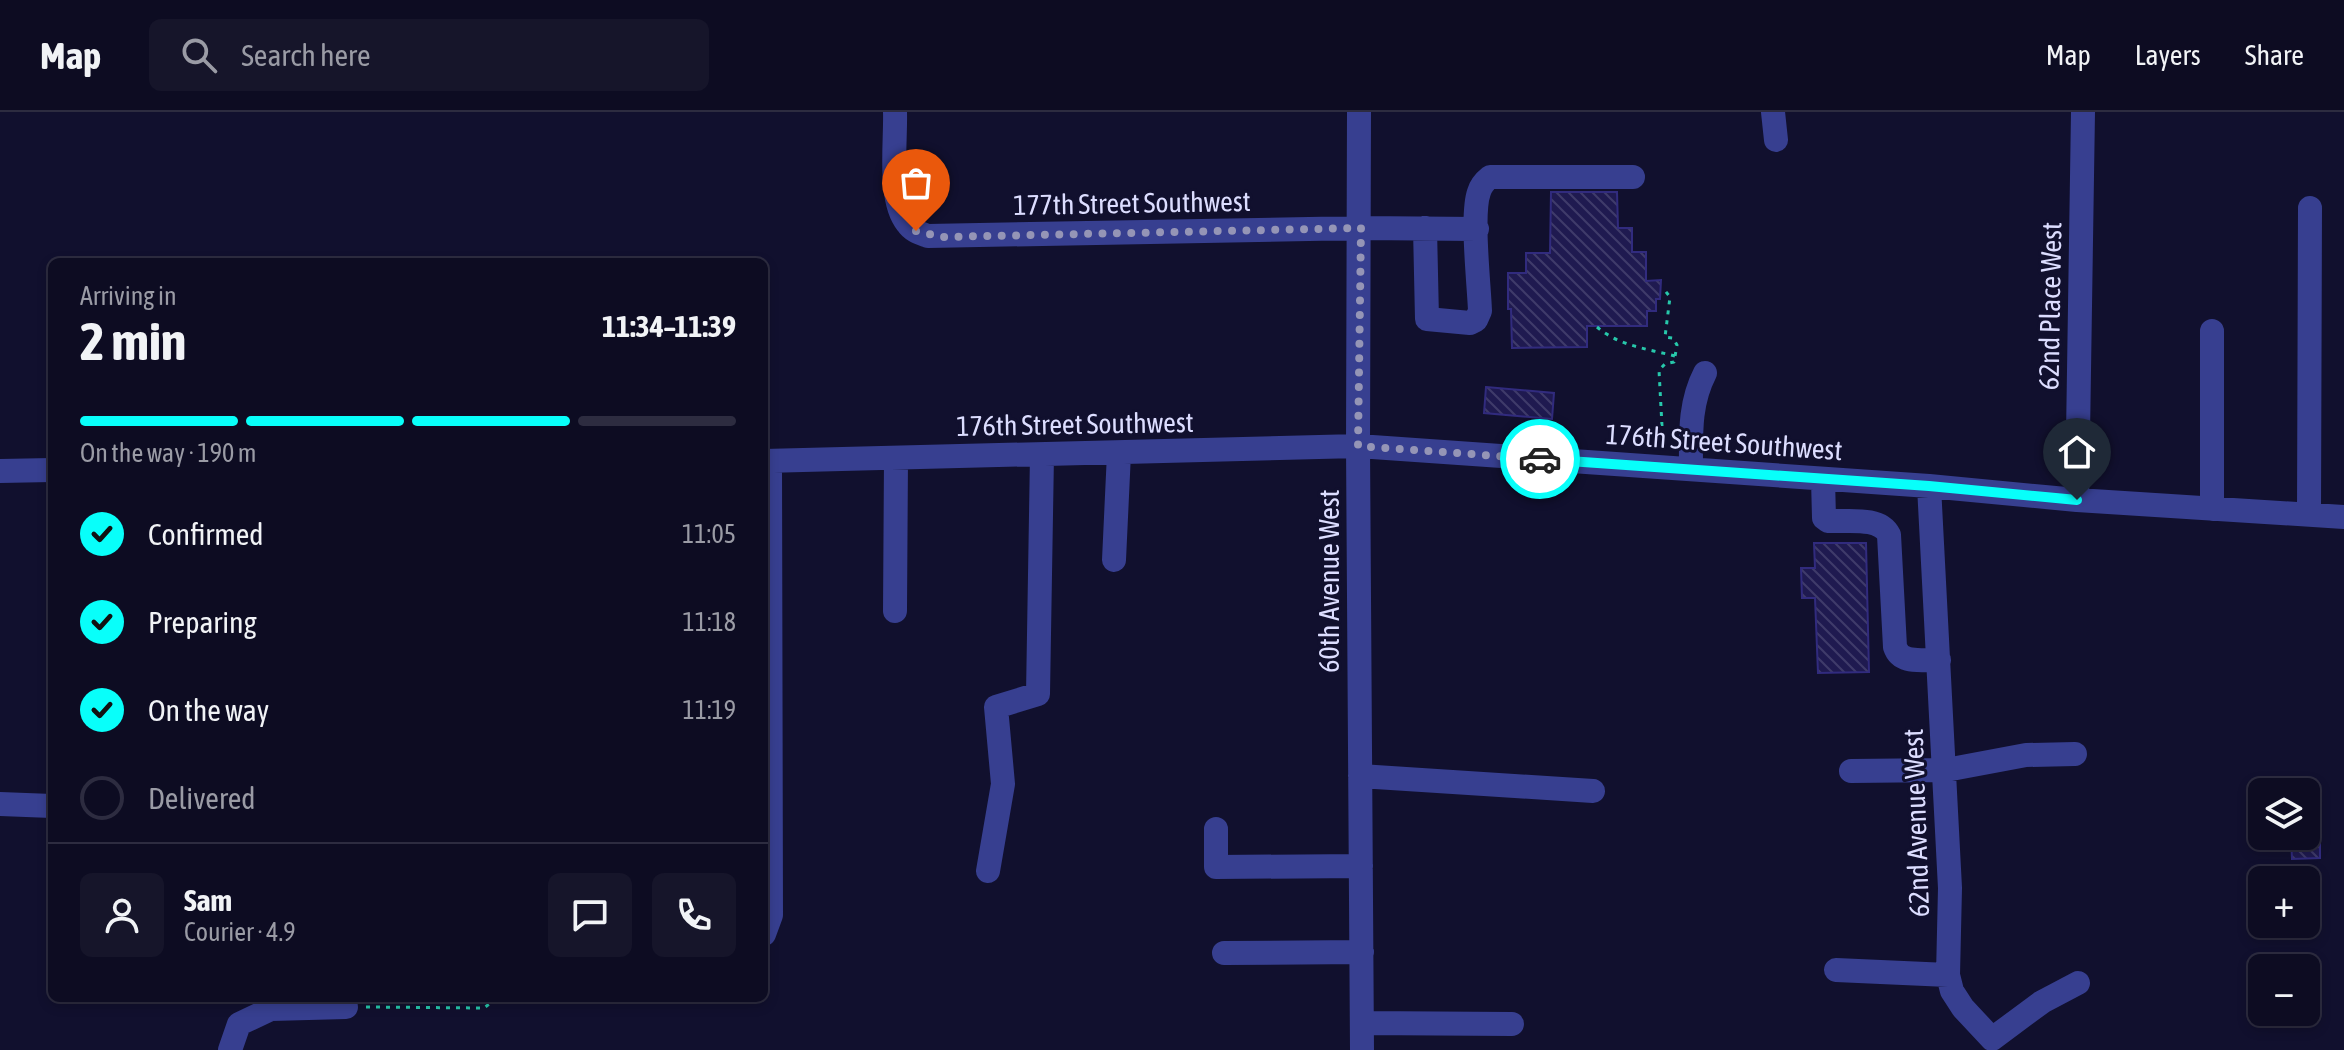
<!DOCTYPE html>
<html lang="en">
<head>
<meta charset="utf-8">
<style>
  body { margin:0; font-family:"Asap Condensed",sans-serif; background:#16152a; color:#f1f3f6; height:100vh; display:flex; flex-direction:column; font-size:30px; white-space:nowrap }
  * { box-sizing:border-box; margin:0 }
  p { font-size:26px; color:#9a9ba5 }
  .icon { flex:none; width:44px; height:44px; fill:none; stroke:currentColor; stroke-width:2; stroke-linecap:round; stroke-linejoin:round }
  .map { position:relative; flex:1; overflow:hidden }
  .side { position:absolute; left:48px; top:146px; width:720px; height:744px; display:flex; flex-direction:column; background:#0d0c22; border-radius:12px; box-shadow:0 4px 12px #0003,0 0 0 2px #2d2c40 }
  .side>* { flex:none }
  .buttons { position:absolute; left:2248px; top:666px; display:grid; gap:16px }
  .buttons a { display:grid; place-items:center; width:72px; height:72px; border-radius:12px; background:#0d0c22; box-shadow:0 4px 12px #0003,0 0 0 2px #2d2c40; font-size:40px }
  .pin { position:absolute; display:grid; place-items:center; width:68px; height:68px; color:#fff; margin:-82px -34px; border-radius:50% 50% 50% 0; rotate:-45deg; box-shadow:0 0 8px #0007 }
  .pin .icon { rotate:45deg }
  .courier { position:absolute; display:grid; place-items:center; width:80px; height:80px; margin:-40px; border:6px solid #08fffa; border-radius:50%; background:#fff; color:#222; box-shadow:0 2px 10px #0007 }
  .head em { font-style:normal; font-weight:700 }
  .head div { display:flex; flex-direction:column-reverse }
  .head { display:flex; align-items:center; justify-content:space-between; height:136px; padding:0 32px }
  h1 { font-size:52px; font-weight:700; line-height:60px }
  .bar { display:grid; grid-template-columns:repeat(4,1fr); gap:12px 8px; align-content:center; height:96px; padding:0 32px }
  .bar i { height:10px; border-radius:6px; background:#2d2c40 }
  .bar .on { background:#08fffa }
  .bar p { grid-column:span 4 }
  .line { display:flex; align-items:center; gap:20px; padding:0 32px; border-top:2px solid #2d2c40 }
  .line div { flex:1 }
  .round { display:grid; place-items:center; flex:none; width:84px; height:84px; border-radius:12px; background:#16152a }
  ol { padding:0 32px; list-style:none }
  li { display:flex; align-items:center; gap:24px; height:88px }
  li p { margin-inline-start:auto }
  li .icon { padding:8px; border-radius:50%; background:#08fffa; color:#111; stroke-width:4 }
  li:last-child { color:#9a9ba5 }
  li i { width:44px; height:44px; border:4px solid #2d2c40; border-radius:50% }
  header { display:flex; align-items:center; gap:48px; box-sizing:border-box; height:112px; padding:0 40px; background:#0d0c22; border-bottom:2px solid #2d2c40 }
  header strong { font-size:38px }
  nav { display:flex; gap:44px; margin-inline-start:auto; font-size:28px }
  .search { width:560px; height:72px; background:#16152a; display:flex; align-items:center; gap:20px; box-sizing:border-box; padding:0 28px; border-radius:12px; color:#9a9ba5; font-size:30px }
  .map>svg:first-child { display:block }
  .building { fill:url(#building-back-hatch); stroke:#312b7e; stroke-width:2 }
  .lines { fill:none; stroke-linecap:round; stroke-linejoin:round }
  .path { stroke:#27c8ab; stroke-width:3; stroke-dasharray:4 6; stroke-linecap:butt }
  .minor { stroke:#373f90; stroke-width:24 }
  .done { stroke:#9595b6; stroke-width:8; stroke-dasharray:0 14.4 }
  .route { stroke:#08fffa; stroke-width:10 }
  .labels { text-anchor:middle; stroke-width:6; stroke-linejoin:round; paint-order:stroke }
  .street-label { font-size:28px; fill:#dcddff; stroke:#11102e }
</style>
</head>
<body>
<header>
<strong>Map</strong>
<div class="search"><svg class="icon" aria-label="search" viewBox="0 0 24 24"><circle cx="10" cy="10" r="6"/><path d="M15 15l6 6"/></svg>Search here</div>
<nav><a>Map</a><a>Layers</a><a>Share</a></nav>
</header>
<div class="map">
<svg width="2344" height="938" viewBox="0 0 2344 938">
  <defs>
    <pattern id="building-back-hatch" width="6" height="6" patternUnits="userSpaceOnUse" patternTransform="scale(2)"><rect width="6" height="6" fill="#1f1a50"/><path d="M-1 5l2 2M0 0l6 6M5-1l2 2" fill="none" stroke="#3f3b6a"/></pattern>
  </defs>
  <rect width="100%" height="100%" fill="#11102e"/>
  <path class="building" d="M1551,80H1617L1618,116H1632V140H1646V169L1661,168L1660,187H1656V199H1647V214H1587V235L1512,236L1511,197H1508V161H1526V141H1550Z
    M1486,275L1554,281L1552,307L1484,301Z
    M1814,431H1866L1869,560L1818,561L1815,486H1802L1801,456H1815Z
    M2291,724H2320V746L2292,747Z"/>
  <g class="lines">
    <path class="path" d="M1597,215C1619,234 1648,237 1675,244
      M1662,314L1659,258L1665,252L1674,250L1677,233L1673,226L1665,225L1670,185L1663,176
      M366,895L484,896L497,886"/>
    <path class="minor" d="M895,0C896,30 888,88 907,111C912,119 920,121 928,124L1361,116L1477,117
      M1359,0L1358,334L1362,938
      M1773,0L1776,28
      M1425,116L1427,207L1470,211L1476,208L1480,199C1479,172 1471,102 1479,80C1481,73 1485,69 1490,65H1633
      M2212,219V397
      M764,349L1358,334L1929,374L2077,388L2344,405
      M1691,357C1691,323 1689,292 1705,261
      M0,359L52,358
      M1823,367L1824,406L1828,409C1847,410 1880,404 1889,423L1895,535C1901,553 1923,547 1939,548
      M1929,374L1950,776L1948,863L1952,879L1963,896L1992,927L2042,890L2078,871
      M2077,388L2083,0
      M2309,402L2310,96
      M1114,448L1119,341
      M895,499L896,346
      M1851,659L1946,658L2026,643L2075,642
      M1360,664L1593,679
      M0,692L52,694
      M1216,717V755L1361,754
      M988,759L1003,672L996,595L1038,582L1042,343
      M764,822L771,803L770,349
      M1224,841L1362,840
      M1836,858L1948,863
      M1362,911L1512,912
      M230,938L239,912L271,897L346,895"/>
  </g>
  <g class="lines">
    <path class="done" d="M916,119L942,125L1361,116L1358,334L1540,347"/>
    <path class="route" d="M1540,347L1929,374L2077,388"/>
  </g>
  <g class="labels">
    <g class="street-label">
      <text transform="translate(1132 91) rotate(-1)" y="10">177th Street Southwest</text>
      <text transform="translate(2050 194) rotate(-89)" y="10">62nd Place West</text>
      <text transform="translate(1075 312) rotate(-1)" y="10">176th Street Southwest</text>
      <text transform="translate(1724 330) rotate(4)" y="10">176th Street Southwest</text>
      <text transform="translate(1329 469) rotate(-90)" y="10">60th Avenue West</text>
      <text transform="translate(1916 711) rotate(-92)" y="10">62nd Avenue West</text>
    </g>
  </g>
</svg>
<div class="buttons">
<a><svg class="icon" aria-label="layers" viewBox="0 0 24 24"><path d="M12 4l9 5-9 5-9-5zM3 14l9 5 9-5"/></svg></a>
<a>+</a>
<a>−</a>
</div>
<div class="pin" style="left:916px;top:119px;background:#ea580c"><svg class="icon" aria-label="bag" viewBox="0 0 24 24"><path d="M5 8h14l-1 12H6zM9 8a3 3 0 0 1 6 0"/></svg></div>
<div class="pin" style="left:2077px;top:388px;background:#1f2937"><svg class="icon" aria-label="home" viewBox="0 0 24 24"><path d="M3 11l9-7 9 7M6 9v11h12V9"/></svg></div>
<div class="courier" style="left:1540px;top:347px"><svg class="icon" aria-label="car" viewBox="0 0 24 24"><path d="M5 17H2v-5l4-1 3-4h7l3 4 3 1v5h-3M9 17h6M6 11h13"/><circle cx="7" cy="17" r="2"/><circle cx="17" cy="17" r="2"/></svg></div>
<section class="side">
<div class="head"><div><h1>2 min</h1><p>Arriving in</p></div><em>11:34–11:39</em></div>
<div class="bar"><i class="on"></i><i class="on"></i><i class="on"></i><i></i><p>On the way · 190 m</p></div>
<ol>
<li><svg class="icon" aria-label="check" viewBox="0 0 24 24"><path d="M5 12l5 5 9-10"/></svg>Confirmed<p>11:05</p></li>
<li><svg class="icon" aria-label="check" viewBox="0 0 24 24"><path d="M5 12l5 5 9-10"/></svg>Preparing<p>11:18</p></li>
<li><svg class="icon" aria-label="check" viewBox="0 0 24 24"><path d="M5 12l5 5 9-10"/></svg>On the way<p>11:19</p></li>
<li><i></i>Delivered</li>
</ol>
<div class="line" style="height:144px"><a class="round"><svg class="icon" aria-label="person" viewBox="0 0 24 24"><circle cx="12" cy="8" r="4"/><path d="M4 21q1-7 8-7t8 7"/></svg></a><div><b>Sam</b><p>Courier · 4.9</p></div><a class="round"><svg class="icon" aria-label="chat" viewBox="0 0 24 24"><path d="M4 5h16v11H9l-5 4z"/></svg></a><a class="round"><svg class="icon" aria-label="phone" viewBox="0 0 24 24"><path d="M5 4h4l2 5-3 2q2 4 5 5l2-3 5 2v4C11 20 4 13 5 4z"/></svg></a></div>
</section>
</div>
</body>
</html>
